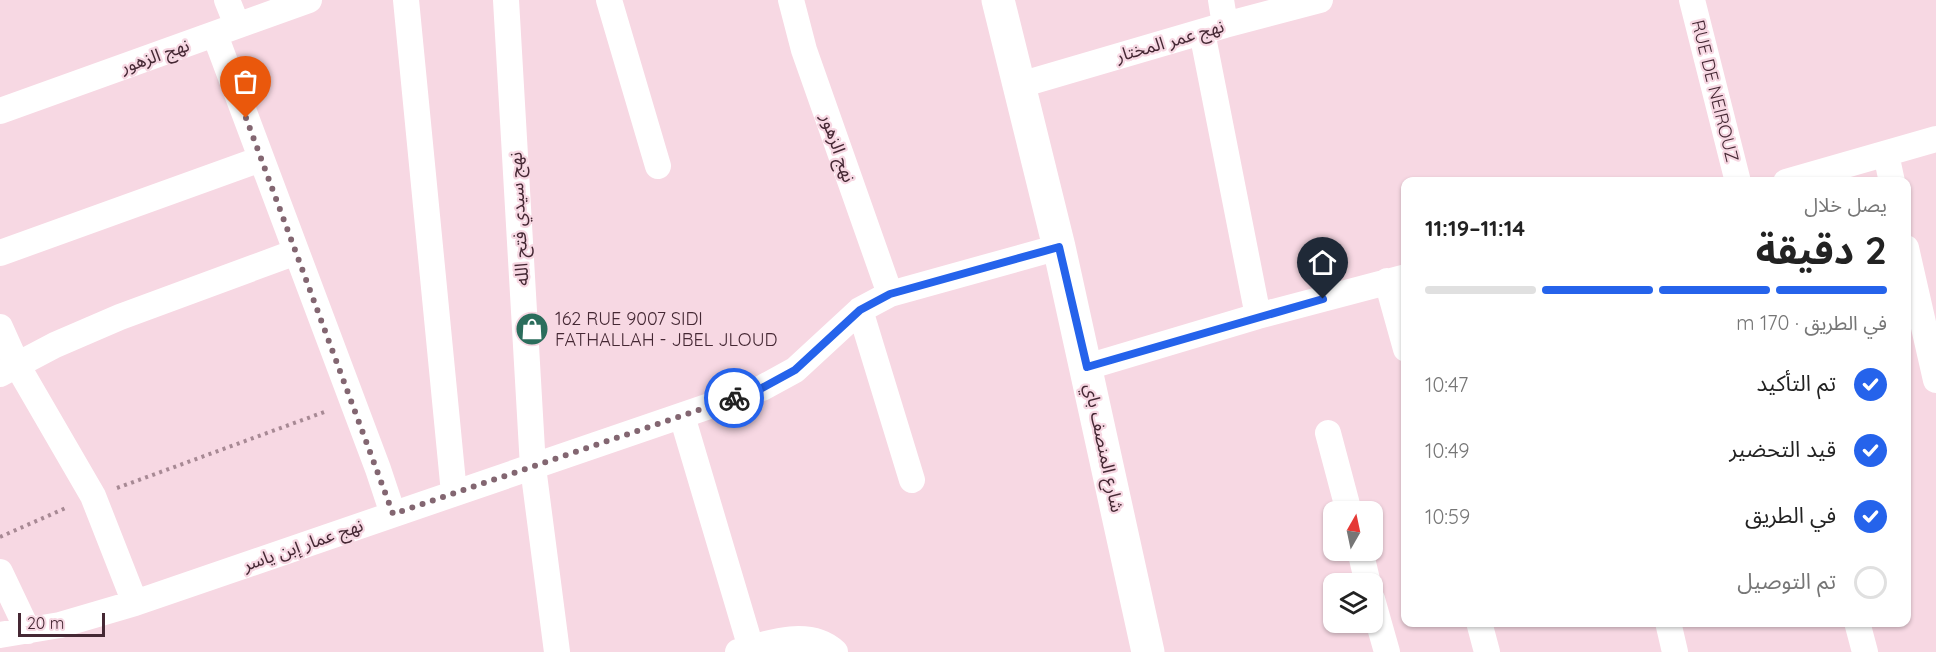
<!DOCTYPE html>
<html lang="ar">
<head>
<meta charset="utf-8">
<style>
  body { margin:0; font-family:Quicksand,"Noto Sans Arabic",sans-serif; background:#f2f2f2; color:#222; direction:rtl; height:100vh; display:flex; flex-direction:column; font-size:22px; white-space:nowrap }
  * { box-sizing:border-box; margin:0 }
  p { font-size:20px; color:#767676 }
  .icon { flex:none; width:33px; height:33px; fill:none; stroke:currentColor; stroke-width:2; stroke-linecap:round; stroke-linejoin:round }
  .map { position:relative; flex:1; overflow:hidden; direction:ltr }
  .details { position:absolute; left:1401px; top:177px; width:510px; height:450px; display:flex; flex-direction:column; background:#fff; border-radius:12px; box-shadow:0 2px 4px #0004; direction:rtl }
  .details>* { flex:none }
  .needle { width:39px; rotate:9deg }
  .fabs { position:absolute; left:1323px; top:501px; display:grid; gap:12px }
  .fabs a { display:grid; place-items:center; width:60px; height:60px; border-radius:12px; background:#fff; box-shadow:0 2px 4px #0004; font-size:30px }
  .scale { position:absolute; left:18px; bottom:15px; width:87px; box-sizing:border-box; padding-left:6px; border:3px solid #452834; border-top:0; font-size:16px; line-height:21px; white-space:nowrap; color:#452834; -webkit-text-stroke:4px #f7d8e3; paint-order:stroke }
  .pin { position:absolute; display:grid; place-items:center; width:51px; height:51px; color:#fff; margin:-62px -26px; border-radius:50% 50% 50% 0; rotate:-45deg; box-shadow:0 0 6px #0007 }
  .pin .icon { rotate:45deg }
  .courier { position:absolute; display:grid; place-items:center; width:60px; height:60px; margin:-30px; border:4px solid #2563eb; border-radius:50%; background:#fff; color:#222; box-shadow:0 2px 8px #0007 }
  .head em { font-style:normal; font-weight:700 }
  .head div { display:flex; flex-direction:column-reverse }
  .head { display:flex; align-items:center; justify-content:space-between; height:102px; padding:0 24px }
  h1 { font-size:39px; font-weight:700; line-height:45px }
  .bar { display:grid; grid-template-columns:repeat(4,1fr); gap:9px 6px; align-content:center; height:72px; padding:0 24px }
  .bar i { height:8px; border-radius:4px; background:#e0e0e0 }
  .bar .active { background:#2563eb }
  .bar p { grid-column:span 4 }
  ol { padding:0 24px; list-style:none }
  li { display:flex; align-items:center; gap:18px; height:66px }
  li p { margin-inline-start:auto }
  li .icon { padding:6px; border-radius:50%; background:#2563eb; color:#fff; stroke-width:4 }
  li:last-child { color:#767676 }
  li i { width:33px; height:33px; border:3px solid #e0e0e0; border-radius:50% }
  .map>svg:first-child { display:block }
  .lines { fill:none; stroke-linecap:round; stroke-linejoin:round }
  .path { stroke:#a78994; stroke-width:4; stroke-dasharray:3 4.5; stroke-linecap:butt }
  .street { stroke:#fff; stroke-width:26 }
  .secondary { stroke:#fff; stroke-width:33 }
  .done { stroke:#836671; stroke-width:6; stroke-dasharray:0 10.8 }
  .route { stroke:#2563eb; stroke-width:8 }
  .labels { text-anchor:middle; stroke-width:4.5; stroke-linejoin:round; paint-order:stroke }
  .street-label { font-size:18px; fill:#452834; stroke:#f7d8e3 }
  .poi-label { font-size:18px; fill:#452834; stroke:#f7d8e3; text-anchor:start }
</style>
</head>
<body>
<div class="map">
<svg width="1936" height="652" viewBox="0 0 1936 652">
  <rect width="100%" height="100%" fill="#f7d8e3"/>
  <g class="lines">
    <path class="path" d="M117,488L327,411
      M0,537L68,507"/>
    <path class="street" d="M227,0L237,25
      M406,0L454,493
      M506,0L533,467L557,652
      M609,0L658,166
      M791,0L804,50L890,294
      M1221,0L1225,25
      M1692,0L1738,182
      M1202,32L1258,316
      M215,35L378,469L393,514
      M1020,85L1225,25L1320,0
      M0,111L309,0
      M1886,154L1892,182
      M1786,182L1936,139
      M1906,248L1936,380
      M0,253L261,159
      M1387,281L1406,349
      M860,310L912,480
      M0,327L17,365L93,496L135,603
      M1087,367L1258,316L1406,277
      M0,374L55,345L120,317L296,252
      M682,416L751,648
      M1328,433L1349,512
      M1360,550L1368,584
      M0,572L28,631
      M1372,599L1387,652
      M1479,622L1487,652
      M1668,622L1675,652
      M1857,622L1865,652
      M0,635L60,625L135,603L762,388L795,370L860,310L890,294L1059,247
      M738,652C767,643 810,628 835,652"/>
    <path class="secondary" d="M998,0L1059,247L1148,652"/>
  </g>
  <g class="lines">
    <path class="done" d="M246,118L393,514L734,398"/>
    <path class="route" d="M734,398L762,388L795,370L860,310L890,294L1059,247L1087,367L1323,299"/>
  </g>
  <defs>
    <g id="shop-disc" transform="scale(1.725)"><circle r="9.5" fill="#2b6d5c" stroke="#f7d8e3"/><path d="M-5-2.5h2.3a2.7 3.5 0 0 1 5.4 0H5L5.5 6h-11ZM-1.5-2.5h3a1.5 2.3 0 0 0-3 0Z" fill="#fff"/></g>
  </defs>
  <g fill-rule="evenodd">
    <use href="#shop-disc" x="532" y="329"/>
  </g>
  <g class="labels">
    <g class="street-label">
      <text transform="translate(1170 41) rotate(-16)" y="6">نهج عمر المختار</text>
      <text transform="translate(155 56) rotate(-19)" y="6">نهج الزهور</text>
      <text transform="translate(1715 91) rotate(76)" y="6">RUE DE NEIROUZ</text>
      <text transform="translate(838 148) rotate(71)" y="6">نهج الزهور</text>
      <text transform="translate(519 219) rotate(-93)" y="6">نهج سيدي فتح الله</text>
      <text transform="translate(1104 448) rotate(78)" y="6">شارع المنصف باي</text>
      <text transform="translate(303 545) rotate(-19)" y="6">نهج عمار إبن ياسر</text>
    </g>
    <g class="poi-label">
      <text x="555" y="325">162 RUE 9007 SIDI<tspan x="555" dy="21">FATHALLAH - JBEL JLOUD</tspan></text>
    </g>
  </g>
</svg>
<div class="fabs">
<a><svg class="needle" viewBox="-14 -14 28 28"><path d="M0-13l5 13h-10z" fill="#e53935"/><path d="M0 13l5-13h-10z" fill="#767676"/></svg></a>
<a><svg class="icon" aria-label="layers" viewBox="0 0 24 24"><path d="M12 4l9 5-9 5-9-5zM3 14l9 5 9-5"/></svg></a>
</div>
<div class="scale">20 m</div>
<div class="pin" style="left:246px;top:118px;background:#ea580c"><svg class="icon" aria-label="bag" viewBox="0 0 24 24"><path d="M5 8h14l-1 12H6zM9 8a3 3 0 0 1 6 0"/></svg></div>
<div class="pin" style="left:1323px;top:299px;background:#1f2937"><svg class="icon" aria-label="home" viewBox="0 0 24 24"><path d="M3 11l9-7 9 7M6 9v11h12V9"/></svg></div>
<div class="courier" style="left:734px;top:398px"><svg class="icon" aria-label="bike" viewBox="0 0 24 24"><circle cx="6" cy="16" r="4"/><circle cx="18" cy="16" r="4"/><path d="M6 16l4-8h5l3 8M10 8l3 8H6M13 5h3"/></svg></div>
<section class="details">
<div class="head"><div><h1>2 دقيقة</h1><p>يصل خلال</p></div><em>11:14–11:19</em></div>
<div class="bar"><i class="active"></i><i class="active"></i><i class="active"></i><i></i><p>في الطريق · 170 m</p></div>
<ol>
<li><svg class="icon" aria-label="check" viewBox="0 0 24 24"><path d="M5 12l5 5 9-10"/></svg>تم التأكيد<p>10:47</p></li>
<li><svg class="icon" aria-label="check" viewBox="0 0 24 24"><path d="M5 12l5 5 9-10"/></svg>قيد التحضير<p>10:49</p></li>
<li><svg class="icon" aria-label="check" viewBox="0 0 24 24"><path d="M5 12l5 5 9-10"/></svg>في الطريق<p>10:59</p></li>
<li><i></i>تم التوصيل</li>
</ol>
</section>
</div>
</body>
</html>
